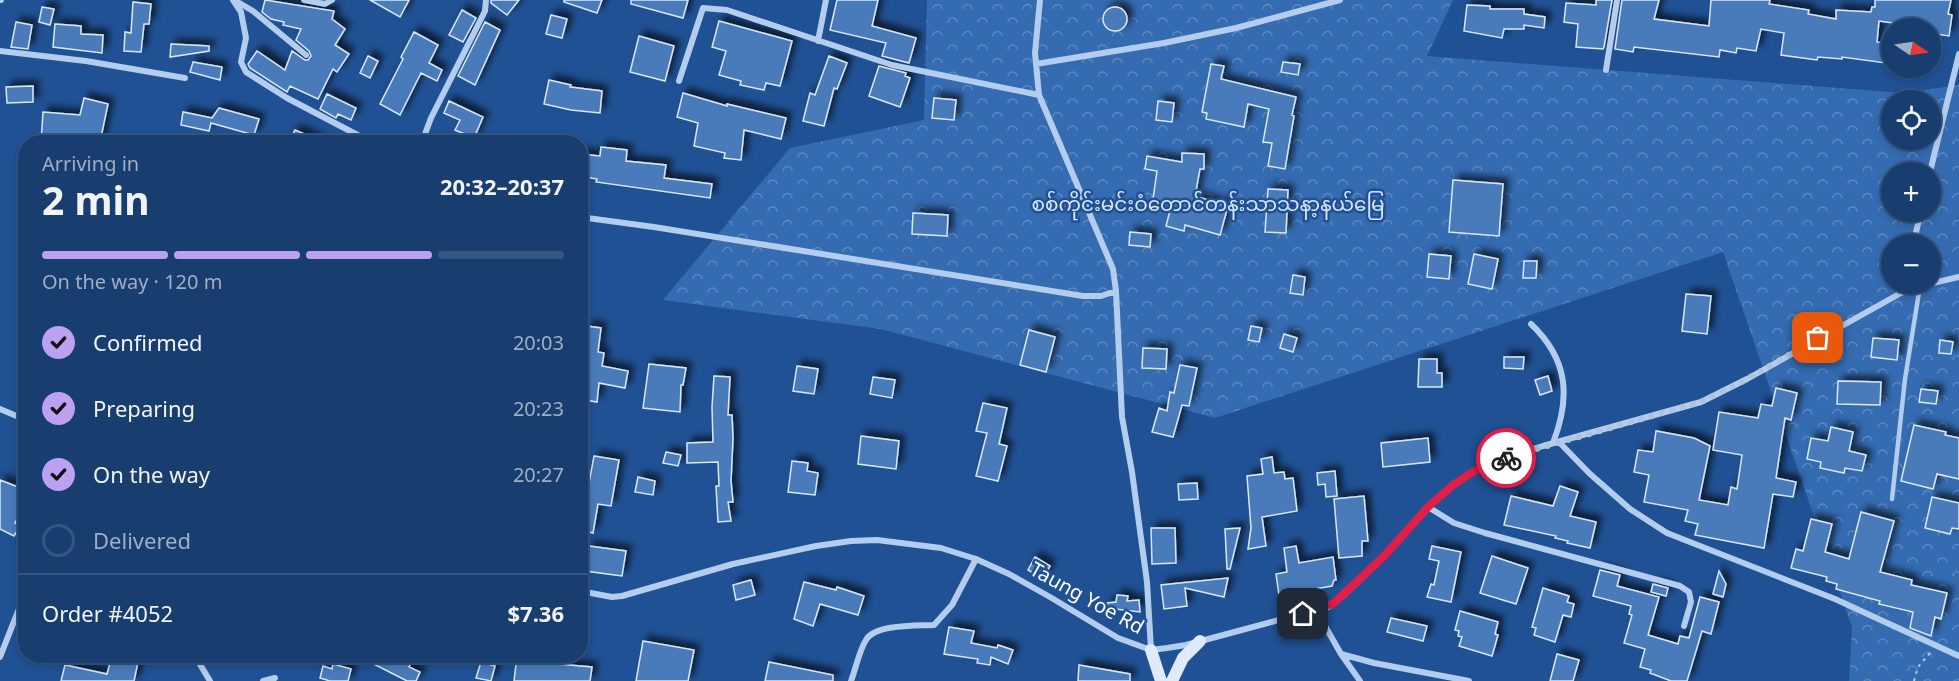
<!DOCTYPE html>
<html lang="en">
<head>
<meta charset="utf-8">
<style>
  body { margin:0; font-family:"Noto Sans","Noto Sans Myanmar",sans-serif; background:#214474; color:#f1f3f6; height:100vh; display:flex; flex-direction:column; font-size:22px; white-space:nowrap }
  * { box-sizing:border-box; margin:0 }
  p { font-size:20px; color:#9faec3 }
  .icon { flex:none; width:33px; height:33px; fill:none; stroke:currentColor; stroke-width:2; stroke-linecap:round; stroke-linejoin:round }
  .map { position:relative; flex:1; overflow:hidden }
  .panel { position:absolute; left:18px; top:135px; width:570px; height:528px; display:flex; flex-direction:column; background:#183d6f; border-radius:24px; box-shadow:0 3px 9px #0003,0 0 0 2px #365682 }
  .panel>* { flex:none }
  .needle { width:39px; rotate:103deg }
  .controls { position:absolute; left:1881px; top:18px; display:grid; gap:12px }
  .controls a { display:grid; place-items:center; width:60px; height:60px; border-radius:50%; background:#183d6f; box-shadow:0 3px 9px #0003,0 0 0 2px #365682; font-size:30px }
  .pin { position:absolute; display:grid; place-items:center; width:51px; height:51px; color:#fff; margin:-26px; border-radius:12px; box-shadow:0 3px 9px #0006 }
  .courier { position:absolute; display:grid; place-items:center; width:60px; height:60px; margin:-30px; border:4px solid #e11d48; border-radius:50%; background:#fff; color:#222; box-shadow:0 2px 8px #0007 }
  .overview em { font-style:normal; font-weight:700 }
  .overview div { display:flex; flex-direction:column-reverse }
  .overview { display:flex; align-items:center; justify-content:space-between; height:102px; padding:0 24px }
  h1 { font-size:39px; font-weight:700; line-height:45px }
  .bar { display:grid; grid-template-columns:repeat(4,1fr); gap:9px 6px; align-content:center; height:72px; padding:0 24px }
  .bar i { height:8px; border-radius:4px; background:#365682 }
  .bar .active { background:#bca0f2 }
  .bar p { grid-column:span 4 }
  .line { display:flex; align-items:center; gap:15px; padding:0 24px; border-top:2px solid #365682 }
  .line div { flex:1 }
  ol { padding:0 24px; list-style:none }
  li { display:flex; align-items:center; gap:18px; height:66px }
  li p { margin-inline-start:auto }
  li .icon { padding:6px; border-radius:50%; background:#bca0f2; color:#111; stroke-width:4 }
  li:last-child { color:#9faec3 }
  li i { width:33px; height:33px; border:3px solid #365682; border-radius:50% }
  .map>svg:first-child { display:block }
  .forest { fill:url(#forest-crowns); fill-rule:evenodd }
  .building { fill:#487aba; stroke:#d8e7fa; stroke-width:1.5; filter:url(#shadow) }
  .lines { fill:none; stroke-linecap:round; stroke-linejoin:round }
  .path { stroke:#b3cdee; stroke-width:2; stroke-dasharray:3 4.5; stroke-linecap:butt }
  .lane { stroke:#b3cdee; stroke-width:4.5 }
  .street { stroke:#b3cdee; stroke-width:6 }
  .secondary { stroke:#dfebfa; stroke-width:12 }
  .done { stroke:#b1c2da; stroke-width:6; stroke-dasharray:0 10.8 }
  .route { stroke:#e11d48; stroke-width:8 }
  .labels { text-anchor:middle; stroke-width:5; stroke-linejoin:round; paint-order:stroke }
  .park-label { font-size:20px; fill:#d8e7fa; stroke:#205194 }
  .street-label { font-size:20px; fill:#fff; stroke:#205194 }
</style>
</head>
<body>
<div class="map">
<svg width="1959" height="681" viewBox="0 0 1959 681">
  <defs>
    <pattern id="forest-crowns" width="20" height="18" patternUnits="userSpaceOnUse" patternTransform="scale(1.5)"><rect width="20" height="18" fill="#346bb1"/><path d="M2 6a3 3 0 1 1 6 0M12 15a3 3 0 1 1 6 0" fill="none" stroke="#5d89c1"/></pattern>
    <filter id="shadow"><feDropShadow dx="5.5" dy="-5.5" stdDeviation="3" flood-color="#0009"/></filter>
  </defs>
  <rect width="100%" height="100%" fill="#205194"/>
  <path class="forest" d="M927,0H1453L1427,56L1903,93L1959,85V681H1849L1852,627L1723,252L1215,418L881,329L663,300L790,148L924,120ZM1892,100H1930V140H1892ZM1892,172H1930V212H1892ZM1892,244H1930V284H1892Z"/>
  <path class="building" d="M265,0L334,11L332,19L345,29L335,45L349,54L337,72L333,69L318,99L290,86L287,92L250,68L248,64L257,51L285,70L292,51L305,60H308L311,56L309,51L296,40L301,29L283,25L284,22L271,19L262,12Z
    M370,0H409L400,17Z
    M491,0H519L507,15L491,3Z
    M564,0H602L597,13L564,2Z
    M631,0H688L683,18L631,4Z
    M837,0H878L872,26L916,38L909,63L882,56L886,43L830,30Z
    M1596,0H1612L1604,47L1603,49L1576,47L1578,24L1564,22L1566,3L1596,5Z
    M1622,0H1659L1654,19L1709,26L1711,0H1770L1769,4L1809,10L1808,14L1836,19V10L1871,12L1872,7H1875V0H1951L1948,14L1952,15L1949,36L1930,33V28L1879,21L1877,42L1889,44L1886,63L1842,57V59L1818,57L1817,60L1781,55L1784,33L1761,29L1756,51L1737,48L1736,53L1720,50L1719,57L1634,47L1633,52L1615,49Z
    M133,2L151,4L149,24H144L141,52L124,51L125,32L131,33Z
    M1467,5L1490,6V9H1524V14L1545,17L1544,28L1524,25V29H1504L1502,38L1464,31Z
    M1103 19a12 12 0 1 1 24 0a12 12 0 1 1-24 0Z
    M42,7L54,9L50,25L39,22Z
    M462,10L476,18L463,42L449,35Z
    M551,15L567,19L562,38L546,34Z
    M719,21L792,41L780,86L766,83L764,90L740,85L741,81L719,75L726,51L712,47Z
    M16,22L32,25L28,49L11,47Z
    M485,22L500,30L475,85L458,76Z
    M55,24L81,26V34L103,35L102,53L53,47Z
    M414,32L438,45L429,63L442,70L437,81L421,73L400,115L380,104L403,59L401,57Z
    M639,36L674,46L665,81L630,72Z
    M171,44L209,46V51L170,57Z
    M368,56L378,61L370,78L360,73Z
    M829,56L847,63L837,89L834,88L824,126L803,121L810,93L815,95Z
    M193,62L222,67L220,80L190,72Z
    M1283,62L1300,64L1298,75L1281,72Z
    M1211,64L1224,66L1221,79L1296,97L1292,115L1294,116L1285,169L1268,166L1272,143L1263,142L1269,109L1248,104L1244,127L1206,119L1207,113L1202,112Z
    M879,66L906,73L905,76L910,78L900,107L869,96Z
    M549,80L571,85L570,87L602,91L600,113L571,110L544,104Z
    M33,86V102L7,103L6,87Z
    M683,93L727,106V104L786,118L781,139L744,130L741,160L724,158L725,153L694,146L698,123L677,117Z
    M327,94L356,108L351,120L338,114L336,118L320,109Z
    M84,98L108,104L100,142H41L43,112L80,115Z
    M934,98L956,100L954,120L932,118Z
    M449,101L483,117L474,138L455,130L460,120L444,113Z
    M1158,101L1174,103L1172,122L1156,120Z
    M219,108L259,119L254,135L211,123L209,131L181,125L183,112L212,118Z
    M295,130L322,142H289Z
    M601,147L627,150L626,161L666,165L664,178L712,184L710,198L596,182L597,179L580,176V154L600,156Z
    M1182,153L1204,154V169H1200L1195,196L1228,206L1220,235L1185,225L1184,231L1166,226L1172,203L1153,199L1157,171L1145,169L1147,156L1182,162Z
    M1453,180L1503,184L1499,236L1449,232Z
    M1268,189L1288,190L1286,233L1265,232Z
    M913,213L948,215L947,236L912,234Z
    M1130,232L1151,234L1150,247L1129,245Z
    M1429,254L1451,256L1449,279L1427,277Z
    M1474,254L1498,259L1492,289L1468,284Z
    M1524,261H1537L1536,278H1523Z
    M1293,275L1305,277L1303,295L1290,293Z
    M1686,294L1711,296L1707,334L1682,331Z
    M587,326L601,328L598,352L604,353L602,366L628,371L625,388L599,383L597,402L580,399V365Z
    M1251,326L1262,328L1259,342L1248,340Z
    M1029,330L1055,337L1046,372L1020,365Z
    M1284,334L1297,338L1293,352L1280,348Z
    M1873,338L1899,340L1897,360L1871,357Z
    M1940,340L1953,342L1951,354L1939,353Z
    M1143,348L1167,349L1166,369L1142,368Z
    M1504,357H1524L1523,369L1504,368Z
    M1419,359H1437V373H1442V387H1418Z
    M649,364L686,368L683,385H681L680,412L643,408Z
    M1180,365L1197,368L1189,406L1182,405L1173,437L1152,432L1159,408L1167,411L1170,392L1174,393Z
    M797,366L818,369L814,394L793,391Z
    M714,376L730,377L728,415H732L733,438L731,481L733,502H728L731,521L718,522L716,486H719L718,462L687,463V443L713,442L712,407Z
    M1548,376L1552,391L1540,395L1535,380Z
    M873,377L895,380L892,398L870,394Z
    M1838,381L1881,382L1880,405L1837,404Z
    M1776,388L1797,393L1791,420L1785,418L1776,478L1796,482L1793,497L1773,494L1764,548L1695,535L1698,524L1685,521L1688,510L1644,502L1649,475L1634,472L1638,450L1653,452L1656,431L1694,438L1710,446L1699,500L1728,505L1731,487L1737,489L1742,455L1713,450L1719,412L1758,418L1761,404L1772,406Z
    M1921,389L1938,391L1936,404L1919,402Z
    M983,403L1007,408L999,444L1007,446L998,481L976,476L987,433L976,431Z
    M1914,425L1946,432L1945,435L1959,438V479L1937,474L1933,489L1901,481Z
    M1831,427L1853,432L1849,451L1866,455L1862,471L1845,468L1844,473L1820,468L1821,462L1807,459L1811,438L1828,441Z
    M861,436L899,441L896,469L858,464Z
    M1428,438L1430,462L1383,467L1381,443Z
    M666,452L681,455L678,466L663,463Z
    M594,456L619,460L611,506L598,504L593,533L580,530V505H585Z
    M1272,457L1274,473L1284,472L1285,479L1293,478L1297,511L1262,517L1266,546L1248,549L1251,528L1247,476L1263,474L1261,459Z
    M792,461L808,463L807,471L818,473L815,495L788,492Z
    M1335,471L1337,496L1326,497L1325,484L1318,485L1317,473Z
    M638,477L655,481L653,495L635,492Z
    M0,480L26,490V502L15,523L20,526L14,536L0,529Z
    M1197,483L1198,499L1179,500L1178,484Z
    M1560,486L1578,492L1570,516L1596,522L1590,548L1567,543L1568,541L1555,538L1556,536L1504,525L1511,496L1553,506Z
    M1364,496L1368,541H1362V556L1339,558L1334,499Z
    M1932,497L1959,503V529L1952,528L1950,534L1925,528Z
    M1861,512L1894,521L1880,572L1912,580L1911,585L1947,593L1941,619L1935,617L1931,636L1910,628L1913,612L1879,604L1880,601L1836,589L1837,584L1826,581L1827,577L1791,568L1796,549L1803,551L1811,519L1832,524L1825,552L1849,559Z
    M1151,528H1175L1176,563L1152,564Z
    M1240,528L1230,569H1227L1225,529Z
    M589,546L626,551L622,576L585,571Z
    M1296,546L1299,563L1333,557L1336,580H1334L1332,586L1279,595L1276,574L1287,572L1284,548Z
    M1432,546L1461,552L1451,602L1427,597L1431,584L1434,585L1439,561L1429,559Z
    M1492,556L1528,568L1516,604L1480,593Z
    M1035,557L1050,566L1043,579L1028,570Z
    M1600,570L1620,575L1617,586L1659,597L1648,635L1678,644L1680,636L1689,638L1700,597L1719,602L1711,634L1702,631L1687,681H1671L1650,673L1651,670L1640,667L1645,649L1624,643L1632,615L1629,614L1631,606L1593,596Z
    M1719,571L1726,584L1723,597L1713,594Z
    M1228,578L1224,597L1185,588L1187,606L1164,609L1161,585Z
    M751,580L755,595L736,600L733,585Z
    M804,582L836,590L837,587L864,596L858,615L820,604L813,626L794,619Z
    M1653,584L1668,588L1666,596L1651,592Z
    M1543,588L1569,596L1567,602L1574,604L1571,617L1563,615L1555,642L1534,635L1536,628L1532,627Z
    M1117,595L1128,596L1127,601L1139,600L1140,612L1107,608V603L1116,602Z
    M1460,611L1498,622L1495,634L1498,635L1492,656L1459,646L1462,637L1458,636L1459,631L1455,630Z
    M1391,618L1427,626L1423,641L1387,632Z
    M949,627L974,631L971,643L997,648L998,645L1013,650L1008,664L991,657L990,665L977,663L978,659L944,654Z
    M643,641L694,650L688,681H636Z
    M1557,654L1579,660L1573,681H1550Z
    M358,656H405L413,660L409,667L420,672L416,681H407Z
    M517,656H558L557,664L592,667L590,681H514Z
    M118,657L138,662L134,681H61L65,665L107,674L110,663L116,664Z
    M481,662L495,666L491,681L476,678Z
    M769,662L833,675V681H765Z
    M333,664L351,669L348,681H330L320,678L323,666L332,669Z
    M1079,665L1130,674V681H1078Z"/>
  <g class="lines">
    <path class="path" d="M1914,681L1918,667L1930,653"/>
    <path class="lane" d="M1892,499L1905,379L1920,286"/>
    <path class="street" d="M0,0H1
      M233,0L241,12L246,38L241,62L246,72L287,98L371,142
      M234,0L253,11L306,55
      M304,0L325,4L332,0
      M1040,0L1035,53L1039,95L1113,269L1116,291L1122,417L1132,472L1147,582L1151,650
      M818,41L826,0
      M0,51L86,61L185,78
      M1036,64L1164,43L1236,28L1340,0
      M1606,70L1617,0
      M679,81L703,8L727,10L892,65L1039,95
      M422,142L431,118L485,11L486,0
      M1930,172L1959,54
      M580,217L654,227L1083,296H1101L1116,291
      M1913,244L1921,212
      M1901,293L1903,284
      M1531,324C1568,359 1571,397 1553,443
      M0,409L26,420
      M1559,442L1589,473L1630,509L1667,533L1835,599L1959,656
      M1428,507L1454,523L1485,533L1680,586L1689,592L1691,602L1684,626
      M580,591L612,597L622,596L733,564L816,546L851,541L877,540L941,548L976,559L1009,574L1050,597L1118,638L1151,650L1167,648L1186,645L1316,610L1328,607L1344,595L1384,556L1428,507L1453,485L1474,471L1510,456L1543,446L1701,402L1747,379L1901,293L1920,286L1959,277
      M1316,610L1341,654L1374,663L1469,681
      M1341,654L1360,681
      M195,656L210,681
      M0,657L26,591
      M263,681L275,678
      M851,681C856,668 859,651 866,640C875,624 917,626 934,625L952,605L976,559"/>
    <path class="secondary" d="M1151,650L1161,681
      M1172,681L1183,658L1200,641"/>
  </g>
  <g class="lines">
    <path class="done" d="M1506,458L1701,402L1747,379L1818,338"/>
    <path class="route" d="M1303,614L1334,603L1384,556L1428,507L1453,485L1474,471L1506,458"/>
  </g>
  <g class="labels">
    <g class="park-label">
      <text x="1208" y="211">စစ်ကိုင်းမင်းဝံတောင်တန်းသာသနာ့နယ်မြေ</text>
    </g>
    <g class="street-label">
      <text transform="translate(1087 598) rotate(29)" y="7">Taung Yoe Rd</text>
    </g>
  </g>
</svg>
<div class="controls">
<a><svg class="needle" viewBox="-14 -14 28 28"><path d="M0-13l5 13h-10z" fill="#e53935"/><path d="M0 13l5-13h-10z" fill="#9faec3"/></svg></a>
<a><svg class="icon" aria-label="locate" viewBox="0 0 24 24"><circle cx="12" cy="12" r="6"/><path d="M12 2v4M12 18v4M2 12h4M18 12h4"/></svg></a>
<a>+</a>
<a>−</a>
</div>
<div class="pin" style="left:1818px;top:338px;background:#ea580c"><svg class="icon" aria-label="bag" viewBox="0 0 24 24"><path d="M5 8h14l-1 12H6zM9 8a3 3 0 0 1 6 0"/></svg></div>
<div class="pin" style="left:1303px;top:614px;background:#1f2937"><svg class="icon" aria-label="home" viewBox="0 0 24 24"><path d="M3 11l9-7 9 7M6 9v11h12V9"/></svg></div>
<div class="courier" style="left:1506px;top:458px"><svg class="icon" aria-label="bike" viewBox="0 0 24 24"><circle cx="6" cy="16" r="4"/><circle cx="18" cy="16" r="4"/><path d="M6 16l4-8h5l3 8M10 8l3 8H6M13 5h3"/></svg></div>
<section class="panel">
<div class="overview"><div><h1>2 min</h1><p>Arriving in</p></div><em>20:32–20:37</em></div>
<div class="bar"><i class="active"></i><i class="active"></i><i class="active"></i><i></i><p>On the way · 120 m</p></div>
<ol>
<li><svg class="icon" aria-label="check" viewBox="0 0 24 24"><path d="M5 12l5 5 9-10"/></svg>Confirmed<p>20:03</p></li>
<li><svg class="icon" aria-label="check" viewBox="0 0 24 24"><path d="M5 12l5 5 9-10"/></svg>Preparing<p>20:23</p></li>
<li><svg class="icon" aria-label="check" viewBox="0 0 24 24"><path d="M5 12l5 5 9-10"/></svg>On the way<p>20:27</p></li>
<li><i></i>Delivered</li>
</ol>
<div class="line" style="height:78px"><div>Order #4052</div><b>$7.36</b></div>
</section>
</div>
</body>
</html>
